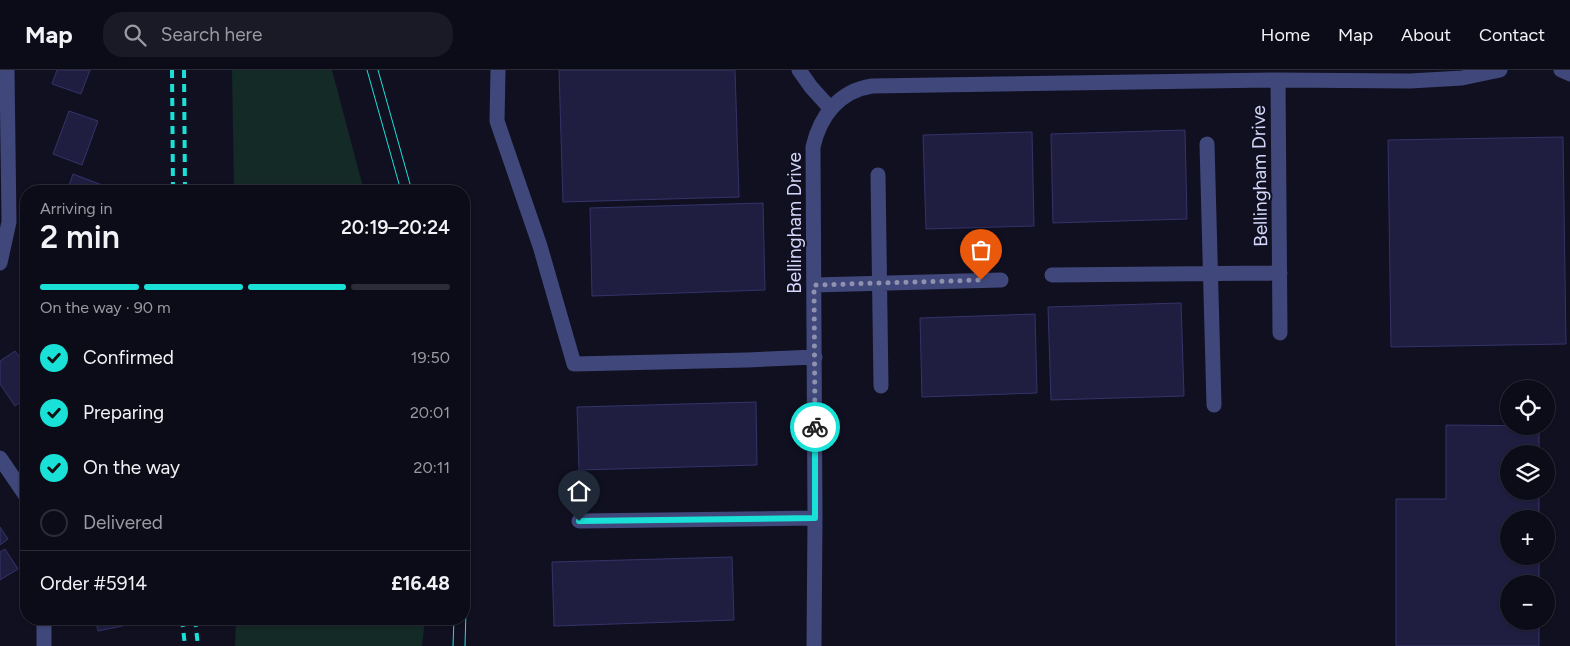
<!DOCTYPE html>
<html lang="en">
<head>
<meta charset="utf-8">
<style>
  body { margin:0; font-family:Figtree,sans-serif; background:#1a1a26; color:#f1f3f6; height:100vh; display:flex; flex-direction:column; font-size:19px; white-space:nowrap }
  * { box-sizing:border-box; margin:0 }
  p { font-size:16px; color:#9a9ba2 }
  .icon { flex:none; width:28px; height:28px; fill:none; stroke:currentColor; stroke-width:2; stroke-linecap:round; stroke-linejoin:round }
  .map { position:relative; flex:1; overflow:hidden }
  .side { position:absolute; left:20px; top:115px; width:450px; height:440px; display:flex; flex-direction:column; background:#0c0c19; border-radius:20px; box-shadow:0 1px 4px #0004,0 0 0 1px #2c2c38 }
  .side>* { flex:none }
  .tools { position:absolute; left:1500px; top:310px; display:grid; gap:10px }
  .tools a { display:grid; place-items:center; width:55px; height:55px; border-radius:50%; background:#0c0c19; box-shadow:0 1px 4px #0004,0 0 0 1px #2c2c38; font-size:25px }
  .pin { position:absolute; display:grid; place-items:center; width:42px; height:42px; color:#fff; margin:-51px -21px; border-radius:50% 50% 50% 0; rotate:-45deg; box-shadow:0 0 5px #0007 }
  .pin .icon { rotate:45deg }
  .courier { position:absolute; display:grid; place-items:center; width:50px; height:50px; margin:-25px; border:4px solid #19e1d7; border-radius:50%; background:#fff; color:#222; box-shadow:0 1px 6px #0007 }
  .head em { font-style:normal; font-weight:600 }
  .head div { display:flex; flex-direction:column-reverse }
  .head { display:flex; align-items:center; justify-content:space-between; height:85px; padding:0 20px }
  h1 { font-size:32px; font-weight:600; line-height:38px }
  .bar { display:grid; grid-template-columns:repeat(4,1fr); gap:8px 5px; align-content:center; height:60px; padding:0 20px }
  .bar i { height:6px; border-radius:4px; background:#2c2c38 }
  .bar .active { background:#19e1d7 }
  .bar p { grid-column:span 4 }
  .line { display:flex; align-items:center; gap:12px; padding:0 20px; border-top:1px solid #2c2c38 }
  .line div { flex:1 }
  ol { padding:0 20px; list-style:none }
  li { display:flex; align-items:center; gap:15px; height:55px }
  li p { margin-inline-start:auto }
  li .icon { padding:5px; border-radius:50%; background:#19e1d7; color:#111; stroke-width:4 }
  li:last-child { color:#9a9ba2 }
  li i { width:28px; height:28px; border:2px solid #2c2c38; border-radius:50% }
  header { display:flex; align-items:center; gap:30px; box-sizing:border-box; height:70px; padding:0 25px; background:#0c0c19; border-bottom:1px solid #2c2c38 }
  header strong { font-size:24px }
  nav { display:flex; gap:28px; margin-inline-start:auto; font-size:18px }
  .search { width:350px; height:45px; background:#1a1a26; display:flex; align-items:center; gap:12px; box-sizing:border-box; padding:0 18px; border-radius:20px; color:#9a9ba2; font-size:19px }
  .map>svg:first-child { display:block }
  .green { fill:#142a26 }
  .building { fill:#201e40; stroke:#353369 }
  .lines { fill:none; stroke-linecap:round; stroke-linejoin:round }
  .minor { stroke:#40477a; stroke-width:15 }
  .tram { stroke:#19e1d7; stroke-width:1 }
  .rail { stroke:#19e1d7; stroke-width:4; stroke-dasharray:8 6; stroke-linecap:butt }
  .done { stroke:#8f91ae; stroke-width:5; stroke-dasharray:0 9 }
  .route { stroke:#19e1d7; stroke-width:6 }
  .labels { text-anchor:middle; stroke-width:4; stroke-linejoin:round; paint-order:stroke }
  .street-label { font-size:19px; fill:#d4d6fa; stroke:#101021 }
</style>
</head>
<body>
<header>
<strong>Map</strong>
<div class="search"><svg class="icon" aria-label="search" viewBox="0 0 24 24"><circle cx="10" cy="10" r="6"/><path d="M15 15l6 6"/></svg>Search here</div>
<nav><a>Home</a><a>Map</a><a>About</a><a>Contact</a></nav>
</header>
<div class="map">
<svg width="1570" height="576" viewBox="0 0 1570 576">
  <rect width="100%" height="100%" fill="#101021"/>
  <path class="green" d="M232,0H332L364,121H234Z
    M236,549H425L422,576H235Z"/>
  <path class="building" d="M57,0H90L81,24L52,14Z
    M559,0H735L739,127L563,132Z
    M69,41L98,51L82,95L53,84Z
    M1185,60L1187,149L1053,153L1051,64Z
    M1032,62L1034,156L926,159L923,65Z
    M1563,67L1566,274L1391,277L1388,70Z
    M73,104L102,115L100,121H67Z
    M763,133L765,220L592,226L590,138Z
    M1181,233L1184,326L1051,330L1048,237Z
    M1035,244L1037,323L922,327L920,248Z
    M15,281L26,296V328L15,336L0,314V291Z
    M756,332L757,395L579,400L577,337Z
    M1446,355L1539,356V384H1509V421H1539V449H1509V486H1539V514H1509V551H1539V576H1396V429H1446Z
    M0,457L8,469L0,475Z
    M5,479L18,499L0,510V482Z
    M732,487L734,550L554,556L552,492Z
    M95,549H126L127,555L98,561Z"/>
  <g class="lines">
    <path class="minor" d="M498,0L497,51L540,176L574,294L747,290L815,287
      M799,0L811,17L830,38
      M1561,0L1570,4
      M1278,10L1280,263
      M1207,74L1214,335
      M878,105L881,316
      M0,193L9,152L7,0
      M1052,205L1280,203
      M814,215L1001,210
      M0,388L26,426
      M579,451L815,448
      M44,549V576
      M814,576L815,448L813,77C820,46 839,21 872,16L1278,10L1410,11L1462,8L1500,0"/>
    <path class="tram" d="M367,0L401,121
      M378,0L412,121
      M464,420L468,469L465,576
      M453,576L454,549"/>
    <path class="rail" d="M172,0L173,121
      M184,0L185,121
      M182,549L185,576
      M195,549L198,576"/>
  </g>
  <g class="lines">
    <path class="done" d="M815,357L814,215L981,210"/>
    <path class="route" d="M579,451L815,448V357"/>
  </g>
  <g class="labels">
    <g class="street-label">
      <text transform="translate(1259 106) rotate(-91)" y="7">Bellingham Drive</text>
      <text transform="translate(794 153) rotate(-90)" y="7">Bellingham Drive</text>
    </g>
  </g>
</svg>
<div class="tools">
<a><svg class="icon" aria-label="locate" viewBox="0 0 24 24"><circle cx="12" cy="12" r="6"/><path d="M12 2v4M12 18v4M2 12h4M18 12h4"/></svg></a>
<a><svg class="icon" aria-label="layers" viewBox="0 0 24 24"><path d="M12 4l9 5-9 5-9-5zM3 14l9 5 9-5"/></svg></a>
<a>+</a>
<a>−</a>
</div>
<div class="pin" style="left:981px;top:210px;background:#ea580c"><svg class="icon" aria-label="bag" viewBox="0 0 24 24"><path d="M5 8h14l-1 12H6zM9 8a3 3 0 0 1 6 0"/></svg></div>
<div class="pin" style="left:579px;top:451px;background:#1f2937"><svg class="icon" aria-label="home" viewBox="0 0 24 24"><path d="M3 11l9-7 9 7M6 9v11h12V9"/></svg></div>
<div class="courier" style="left:815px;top:357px"><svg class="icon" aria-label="bike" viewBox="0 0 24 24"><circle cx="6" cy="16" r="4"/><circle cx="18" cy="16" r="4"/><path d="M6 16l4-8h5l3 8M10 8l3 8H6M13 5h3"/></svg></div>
<section class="side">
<div class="head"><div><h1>2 min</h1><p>Arriving in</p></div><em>20:19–20:24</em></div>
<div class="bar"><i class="active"></i><i class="active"></i><i class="active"></i><i></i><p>On the way · 90 m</p></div>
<ol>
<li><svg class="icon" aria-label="check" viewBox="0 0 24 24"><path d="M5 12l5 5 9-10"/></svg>Confirmed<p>19:50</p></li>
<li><svg class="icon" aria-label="check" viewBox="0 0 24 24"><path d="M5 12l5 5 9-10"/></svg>Preparing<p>20:01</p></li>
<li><svg class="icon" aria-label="check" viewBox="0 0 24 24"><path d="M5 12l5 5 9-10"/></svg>On the way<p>20:11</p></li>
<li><i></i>Delivered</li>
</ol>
<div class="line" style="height:65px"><div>Order #5914</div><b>£16.48</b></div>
</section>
</div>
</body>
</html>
